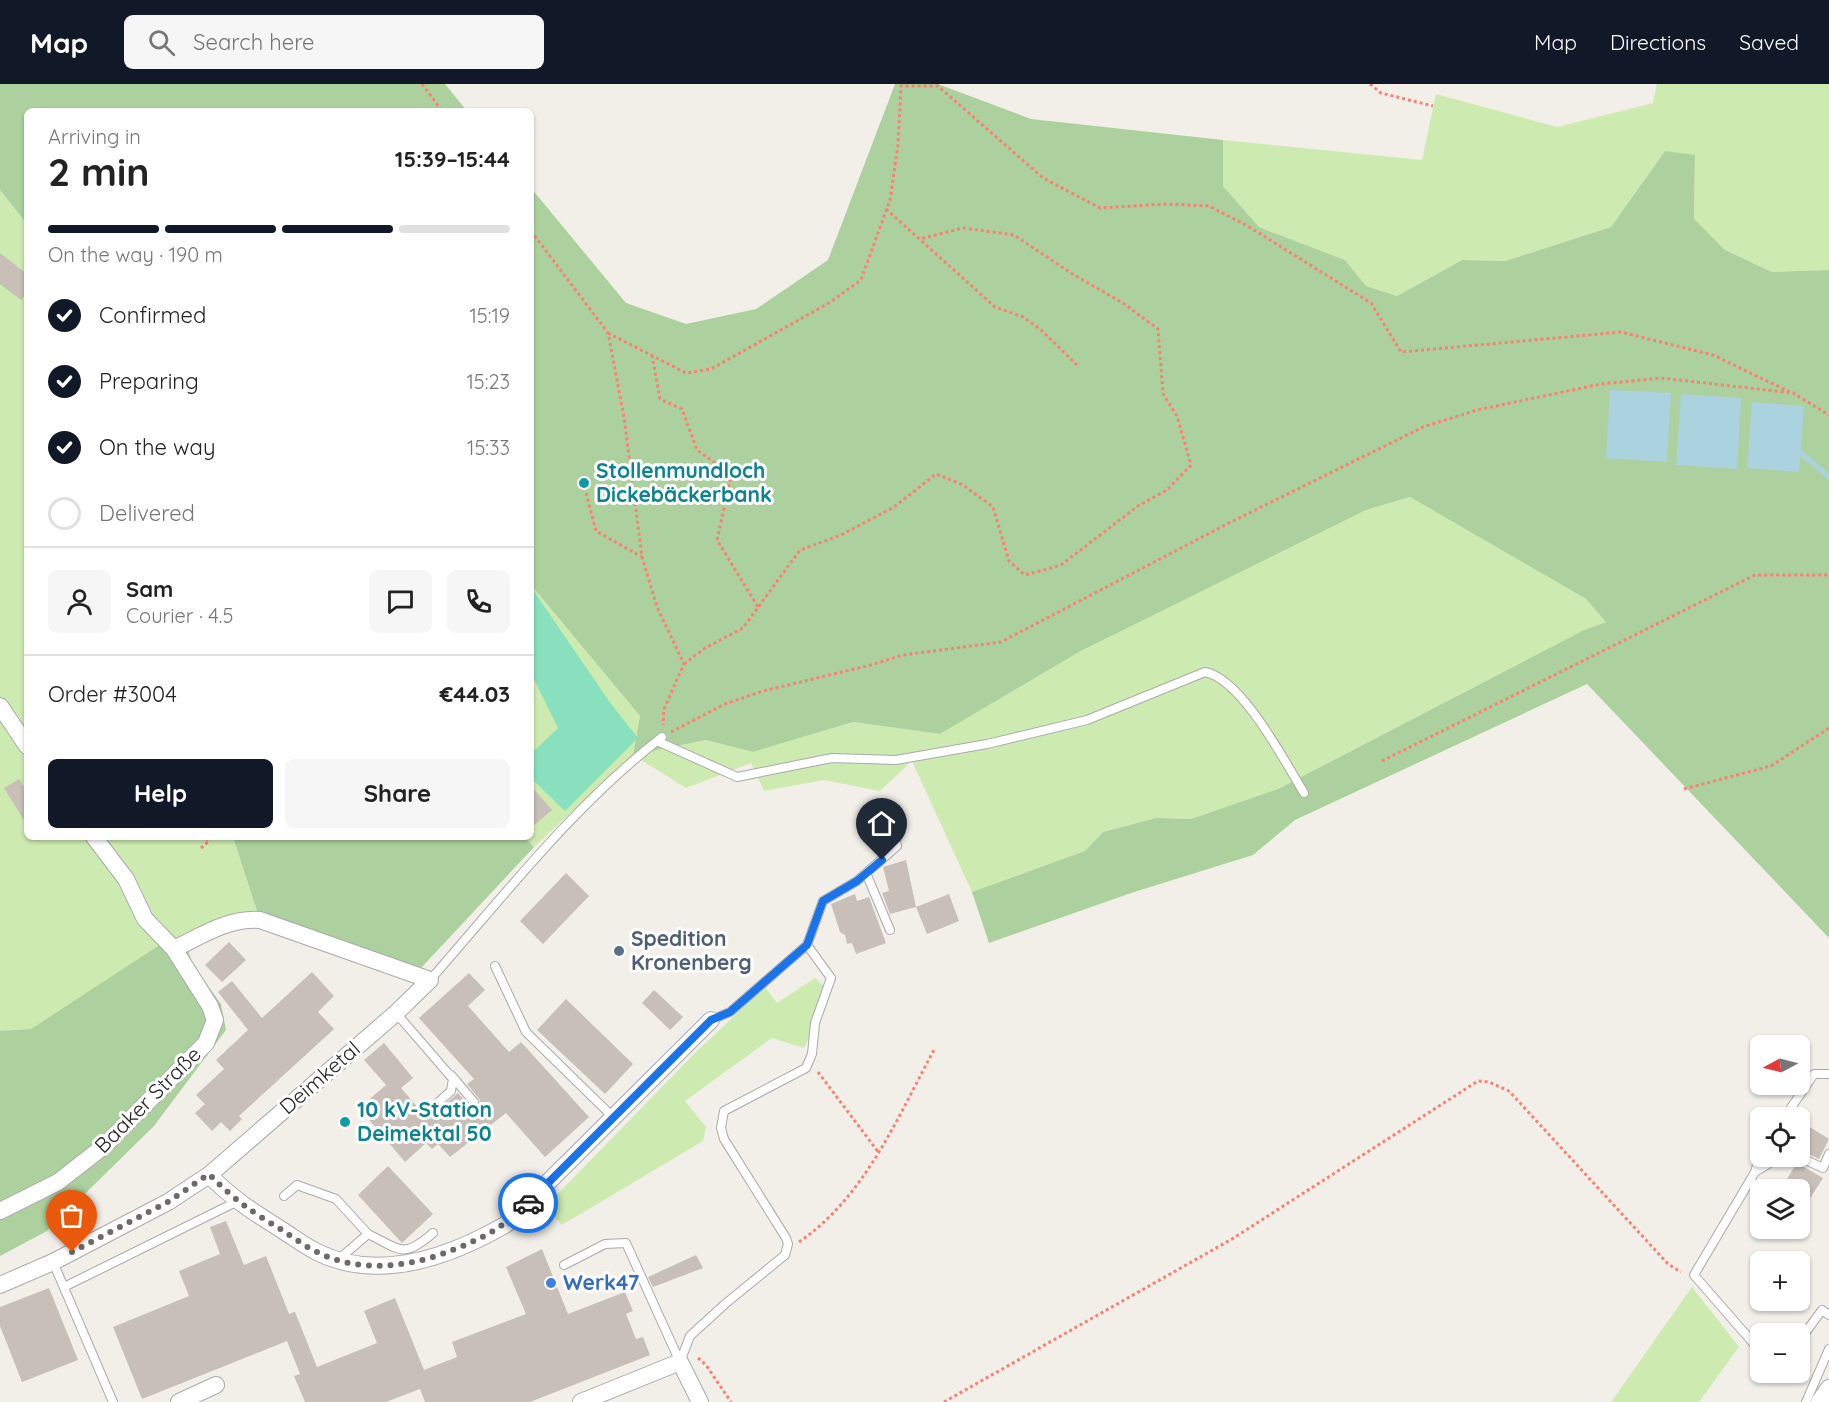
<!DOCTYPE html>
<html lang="en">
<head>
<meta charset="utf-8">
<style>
  body { margin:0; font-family:Quicksand,sans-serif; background:#f6f6f6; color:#222; height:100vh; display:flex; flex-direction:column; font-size:22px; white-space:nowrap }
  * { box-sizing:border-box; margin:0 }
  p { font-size:20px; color:#767676 }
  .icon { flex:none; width:33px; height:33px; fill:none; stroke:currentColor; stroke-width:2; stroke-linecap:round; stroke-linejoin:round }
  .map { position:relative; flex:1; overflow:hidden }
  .panel { position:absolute; left:24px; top:24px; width:510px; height:732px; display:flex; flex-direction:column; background:#fff; border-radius:9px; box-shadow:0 2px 4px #0004 }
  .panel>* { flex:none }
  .needle { width:39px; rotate:263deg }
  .controls { position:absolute; left:1750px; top:951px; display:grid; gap:12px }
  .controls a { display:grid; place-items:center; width:60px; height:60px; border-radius:9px; background:#fff; box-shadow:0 2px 4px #0004; font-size:30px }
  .pin { position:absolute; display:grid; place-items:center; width:51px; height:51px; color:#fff; margin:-62px -26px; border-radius:50% 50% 50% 0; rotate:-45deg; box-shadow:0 0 6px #0007 }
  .pin .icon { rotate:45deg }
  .courier { position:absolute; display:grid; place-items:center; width:60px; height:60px; margin:-30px; border:4px solid #1a73e8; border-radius:50%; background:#fff; color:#222; box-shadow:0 2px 8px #0007 }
  .summary em { font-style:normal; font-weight:800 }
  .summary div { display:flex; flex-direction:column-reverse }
  .summary { display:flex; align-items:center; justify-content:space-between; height:102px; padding:0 24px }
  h1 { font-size:39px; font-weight:800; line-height:45px }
  .bar { display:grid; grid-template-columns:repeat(4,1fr); gap:9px 6px; align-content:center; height:72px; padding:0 24px }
  .bar i { height:8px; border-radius:4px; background:#e0e0e0 }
  .bar .on { background:#111827 }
  .bar p { grid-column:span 4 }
  .line { display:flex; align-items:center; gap:15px; padding:0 24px; border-top:2px solid #e0e0e0 }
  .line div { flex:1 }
  .round { display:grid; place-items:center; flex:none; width:63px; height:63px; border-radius:9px; background:#f6f6f6 }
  ol { padding:0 24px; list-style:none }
  li { display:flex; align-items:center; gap:18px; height:66px }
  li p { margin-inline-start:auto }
  li .icon { padding:6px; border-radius:50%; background:#111827; color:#fff; stroke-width:4 }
  li:last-child { color:#767676 }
  li i { width:33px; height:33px; border:3px solid #e0e0e0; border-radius:50% }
  .cta { display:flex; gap:12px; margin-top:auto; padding:12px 24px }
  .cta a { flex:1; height:69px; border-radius:9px; background:#111827; color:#fff; font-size:24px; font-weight:800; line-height:69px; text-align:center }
  .cta a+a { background:#f6f6f6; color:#222 }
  header { display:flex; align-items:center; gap:36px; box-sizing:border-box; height:84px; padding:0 30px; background:#111827; color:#fff }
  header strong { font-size:28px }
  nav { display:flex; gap:33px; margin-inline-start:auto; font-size:21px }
  .search { width:420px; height:54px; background:#f6f6f6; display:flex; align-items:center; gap:15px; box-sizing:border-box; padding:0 21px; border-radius:9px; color:#767676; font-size:22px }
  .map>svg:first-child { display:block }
  .grass { fill:#cdebb0 }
  .forest { fill:#add19e }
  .pitch { fill:#88e0be }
  .water { fill:#aad3df }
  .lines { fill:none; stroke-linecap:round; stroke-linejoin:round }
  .stream { stroke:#aad3df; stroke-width:5 }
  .building { fill:#c7bfb8 }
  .lane-casing { stroke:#a9a9a9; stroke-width:10 }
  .street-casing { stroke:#a9a9a9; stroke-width:18 }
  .path { stroke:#fa8072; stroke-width:3; stroke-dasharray:3 3; stroke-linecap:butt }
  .lane { stroke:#fff; stroke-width:8 }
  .street { stroke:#fff; stroke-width:16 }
  .done { stroke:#6b6a68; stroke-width:6; stroke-dasharray:0 10.8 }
  .route { stroke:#1a73e8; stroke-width:8 }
  .culture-dot { fill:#0f9aa8; stroke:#fff; stroke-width:2 }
  .service-dot { fill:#5c6f8a; stroke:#fff; stroke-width:2 }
  .shop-dot { fill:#3f7fe0; stroke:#fff; stroke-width:2 }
  .labels { text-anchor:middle; stroke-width:6; stroke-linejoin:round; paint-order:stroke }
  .culture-label { font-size:21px; font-weight:bold; fill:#0d838f; stroke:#fff; text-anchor:start }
  .service-label { font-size:21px; font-weight:bold; fill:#4e5e75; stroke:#fff; text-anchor:start }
  .street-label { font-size:21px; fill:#222; stroke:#fff }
  .shop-label { font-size:21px; font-weight:bold; fill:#366cbe; stroke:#fff; text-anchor:start }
</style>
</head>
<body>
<header>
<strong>Map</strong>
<div class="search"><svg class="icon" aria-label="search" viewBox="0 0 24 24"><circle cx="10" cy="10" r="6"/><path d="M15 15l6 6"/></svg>Search here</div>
<nav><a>Map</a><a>Directions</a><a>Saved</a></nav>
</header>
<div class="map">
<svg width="1829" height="1318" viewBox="0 0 1829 1318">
  <rect width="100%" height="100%" fill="#f2efe9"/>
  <path class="grass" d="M1657,0H1829V186L1772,188L1725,166L1694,136L1695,72L1665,67L1611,143L1505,177L1462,176L1397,212L1366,202L1345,176L1259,143L1223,102V56L1422,76L1436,10L1557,43L1653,19Z
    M0,106L27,140V753H233L257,827L161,860L31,946L0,947Z
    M1410,413L1586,515L1606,538L1584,546L1278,705L1191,735L1156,734L1103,748L1085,767L972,808L912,677L880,707L824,696L764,707L751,679L686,704L633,671L534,763L525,753H531V501L640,632L633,671L706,656L753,668L853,638L940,650L1079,568L1366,426Z
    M815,894L826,904C822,914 807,961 804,964L772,954L685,1017L706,1043L703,1057L562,1141L545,1123L697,967L765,903L777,919Z
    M1692,1203L1739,1263L1699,1318H1611Z"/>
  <path class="forest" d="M0,0H445L467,27H27V140L0,106Z
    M895,0H938L1031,35L1223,56V102L1259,143L1345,176L1366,202L1397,212L1462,176L1505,177L1611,143L1665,67L1695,71L1694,135L1725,166L1772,188L1829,186V854L1587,600L1295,736L1253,771L1131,809L989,859L972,808L1085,767L1103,748L1156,734L1191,735L1278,705L1584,546L1606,538L1586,515L1410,413L1366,426L1079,568L940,650L853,638L753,668L706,656L633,671L640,632L531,501V104L626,219L686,240L756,225L828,176Z
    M233,753H525L534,763L421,884L257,827Z
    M183,851L193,881L221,920L226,946L154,1042L47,1147L0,1172V947L31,945L161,860Z"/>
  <path class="pitch" d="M531,503L611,620L638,654L565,727L531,694V670L558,644L531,589Z"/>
  <path class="water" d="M1610,306L1671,309L1667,378L1606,374Z
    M1681,310L1741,314L1737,385L1676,381Z
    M1752,318L1804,322L1799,388L1747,384Z"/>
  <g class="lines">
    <path class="stream" d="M1801,369L1829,393"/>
  </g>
  <path class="building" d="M0,169L27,190V209L21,216L0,200Z
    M19,695L27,708V741L4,704Z
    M531,702L552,726L531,744Z
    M906,776L916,823L890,830L882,809L889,807L883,783Z
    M566,789L589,812L543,860L520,837Z
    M855,810L857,817L869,813L886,859L856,870L852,859L847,860L845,851L840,848L831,820Z
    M949,810L959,837L927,850L916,823Z
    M229,858L246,876L222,898L205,881Z
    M312,888L334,912L318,928L334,945L239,1032L242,1035L230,1047L221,1038L212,1047L195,1029L205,1020L196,1011L224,985L216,976L248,946L218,908L232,897L262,934Z
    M469,889L485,906L468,922L509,968L521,958L589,1033L545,1073L506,1029L450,1073L438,1060L432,1065L426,1059L405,1078L359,1024L386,1001L364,976L384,959L413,994L401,1004L428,1035L458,1009L470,1023H478L480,1016L467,1000L474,995L419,934Z
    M654,906L683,933L670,946L642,919Z
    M566,915L633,980L605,1010L537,946Z
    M1800,1037L1829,1055L1819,1075L1800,1066Z
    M1797,1079L1823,1094L1800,1130V1106H1780Z
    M388,1082L433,1130L402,1159L358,1111Z
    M226,1137L244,1181L266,1172L289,1230L295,1228L317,1283L377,1259L364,1227L395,1214L424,1286L457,1273L452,1258L526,1230L506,1183L542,1165L568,1230L625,1208L633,1227L626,1230L636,1255L643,1253L650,1271L530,1318H425L420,1305L386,1318H305L294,1292L300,1290L287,1257L142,1315L113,1243L189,1212L179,1187L220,1170L210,1143Z
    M696,1171L703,1184L653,1203L648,1193Z
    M49,1204L78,1276L22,1298L0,1242V1223Z"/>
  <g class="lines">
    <g class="lane-casing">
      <path id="lane" d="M657,657L737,693L832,674L896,676L987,660L1087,636L1205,588C1242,595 1285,678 1304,709
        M866,789L890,846
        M495,882L526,948L614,1034
        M430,896C503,813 574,721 662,653
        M396,929L453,995L451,1007L432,1024
        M711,936L730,928L807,861L823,817L857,797L897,762L891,731
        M451,991L474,1018
        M1784,1034L1814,990H1829
        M1761,1068L1755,1088L1694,1191L1761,1268
        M1797,1072L1823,1084L1829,1070
        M1755,1088L1781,1072
        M284,1112L297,1101L336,1115L368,1150
        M339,1175L368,1150C401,1166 403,1175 433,1149
        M53,1178L113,1318
        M564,1181L605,1160L626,1159L680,1278
        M64,1203L236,1118
        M1800,1256L1822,1226L1829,1231
        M680,1278L690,1252L725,1220L785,1171L788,1160L786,1154L724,1055L721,1044L724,1027L806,984L812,970L815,939L831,894L807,861
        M1806,1318L1829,1265"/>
    </g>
    <g class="street-casing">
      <path id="street" d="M0,622L27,662
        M209,1091C233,1115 253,1128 282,1146C293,1153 305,1162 317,1168C379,1199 449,1173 505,1141L711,936
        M0,1127L58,1098L104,1062L206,959L215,936L210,922L174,865L145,835L126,795L94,753
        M0,1201L53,1178L168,1118L209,1091L396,929L430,896L260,836C228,834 203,851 174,865
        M179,1318L216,1301
        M581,1318L680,1278L700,1318
        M1819,1318L1829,1304"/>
    </g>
    <path class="path" d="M422,0L442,27
      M1370,0L1381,9L1433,22
      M886,125L995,223L1023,233L1040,245L1077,281
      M531,147L608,249L624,333L642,473L657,523L684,580L664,625L663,641
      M608,249L686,289L711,285L829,219L861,196L890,116L898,61L901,2H938L1043,94L1100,124L1166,120L1209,122L1246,141L1371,219L1401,268L1621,248L1713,271L1790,308
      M652,271L660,315L682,325L697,366L722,384L730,397L717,456L758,523
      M586,409L596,447L642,473
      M684,580L705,564L743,544L800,466L841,451L894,423L936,390L963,401L993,423L1009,477L1025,491L1061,481L1138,422L1167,406L1191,381L1177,332L1163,310L1158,245L1123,219L1071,189L1014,151L963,144L920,155
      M671,648L725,620L763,607L871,581L903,571L1001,558L1229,439L1423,343L1477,326L1601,300L1661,294L1793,309L1829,331
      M1382,677L1755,491H1829
      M1684,705L1771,682L1829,644
      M201,764L209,757L205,753
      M818,988L879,1069
      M799,1158C865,1113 897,1034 934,966
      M698,1274L706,1281L731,1318
      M944,1318L1232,1155L1478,997L1489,998L1509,1007L1668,1180L1681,1188"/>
    <use href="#lane" class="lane"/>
    <use href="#street" class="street"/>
  </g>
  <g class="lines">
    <path class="done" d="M72,1168L168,1118L209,1090C233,1115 252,1128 282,1146C293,1153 304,1162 317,1168C360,1190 412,1183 455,1165C488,1152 503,1143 528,1119"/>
    <path class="route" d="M528,1119L711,936L730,928L807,861L823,817L857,797L882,776"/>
  </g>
  <g class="culture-dot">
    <circle cx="584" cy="399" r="6"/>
    <circle cx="345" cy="1038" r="6"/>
  </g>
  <circle class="service-dot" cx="619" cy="867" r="6"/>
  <circle class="shop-dot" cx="551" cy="1199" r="6"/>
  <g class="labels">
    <g class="culture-label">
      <text x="596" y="394">Stollenmundloch<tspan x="596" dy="24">Dickebäckerbank</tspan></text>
      <text x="357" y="1033">10 kV-Station<tspan x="357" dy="24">Deimektal 50</tspan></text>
    </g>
    <g class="service-label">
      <text x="631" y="862">Spedition<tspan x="631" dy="24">Kronenberg</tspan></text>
    </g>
    <g class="street-label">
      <text transform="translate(320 994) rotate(-41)" y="7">Deimketal</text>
      <text transform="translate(148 1016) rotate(-45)" y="7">Baaker Straße</text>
    </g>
    <g class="shop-label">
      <text x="563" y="1206">Werk47</text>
    </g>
  </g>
</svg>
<div class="controls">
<a><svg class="needle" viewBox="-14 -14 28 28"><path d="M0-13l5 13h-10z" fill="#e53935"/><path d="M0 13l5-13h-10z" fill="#767676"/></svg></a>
<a><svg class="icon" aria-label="locate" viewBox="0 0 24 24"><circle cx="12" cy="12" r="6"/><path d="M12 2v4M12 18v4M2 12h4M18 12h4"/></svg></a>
<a><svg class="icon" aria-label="layers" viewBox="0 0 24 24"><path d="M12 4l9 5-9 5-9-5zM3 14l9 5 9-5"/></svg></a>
<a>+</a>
<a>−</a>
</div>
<div class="pin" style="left:72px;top:1168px;background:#ea580c"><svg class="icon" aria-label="bag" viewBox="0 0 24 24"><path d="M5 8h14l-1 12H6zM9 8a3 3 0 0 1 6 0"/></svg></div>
<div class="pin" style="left:882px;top:776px;background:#1f2937"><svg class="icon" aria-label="home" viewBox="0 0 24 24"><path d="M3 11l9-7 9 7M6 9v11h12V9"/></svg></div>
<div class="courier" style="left:528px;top:1119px"><svg class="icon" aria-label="car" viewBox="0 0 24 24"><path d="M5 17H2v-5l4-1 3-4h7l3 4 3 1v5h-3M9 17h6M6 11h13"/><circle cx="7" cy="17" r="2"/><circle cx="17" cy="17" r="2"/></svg></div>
<section class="panel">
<div class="summary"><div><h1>2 min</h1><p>Arriving in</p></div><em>15:39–15:44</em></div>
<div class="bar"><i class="on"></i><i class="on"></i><i class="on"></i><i></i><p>On the way · 190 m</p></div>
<ol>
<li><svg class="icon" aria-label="check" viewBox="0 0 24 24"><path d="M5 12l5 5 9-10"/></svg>Confirmed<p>15:19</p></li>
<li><svg class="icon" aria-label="check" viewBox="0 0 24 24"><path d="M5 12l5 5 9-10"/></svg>Preparing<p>15:23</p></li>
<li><svg class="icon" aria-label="check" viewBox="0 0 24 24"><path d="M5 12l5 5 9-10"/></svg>On the way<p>15:33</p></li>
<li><i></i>Delivered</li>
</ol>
<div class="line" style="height:108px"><a class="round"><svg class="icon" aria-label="person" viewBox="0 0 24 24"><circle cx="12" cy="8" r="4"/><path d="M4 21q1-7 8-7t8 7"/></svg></a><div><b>Sam</b><p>Courier · 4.5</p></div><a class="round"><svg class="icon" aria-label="chat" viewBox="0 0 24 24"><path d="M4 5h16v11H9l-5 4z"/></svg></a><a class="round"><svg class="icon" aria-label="phone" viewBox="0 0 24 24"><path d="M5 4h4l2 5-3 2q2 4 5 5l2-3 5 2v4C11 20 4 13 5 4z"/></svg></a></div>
<div class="line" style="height:78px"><div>Order #3004</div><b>€44.03</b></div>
<div class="cta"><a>Help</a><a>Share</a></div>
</section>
</div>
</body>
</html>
